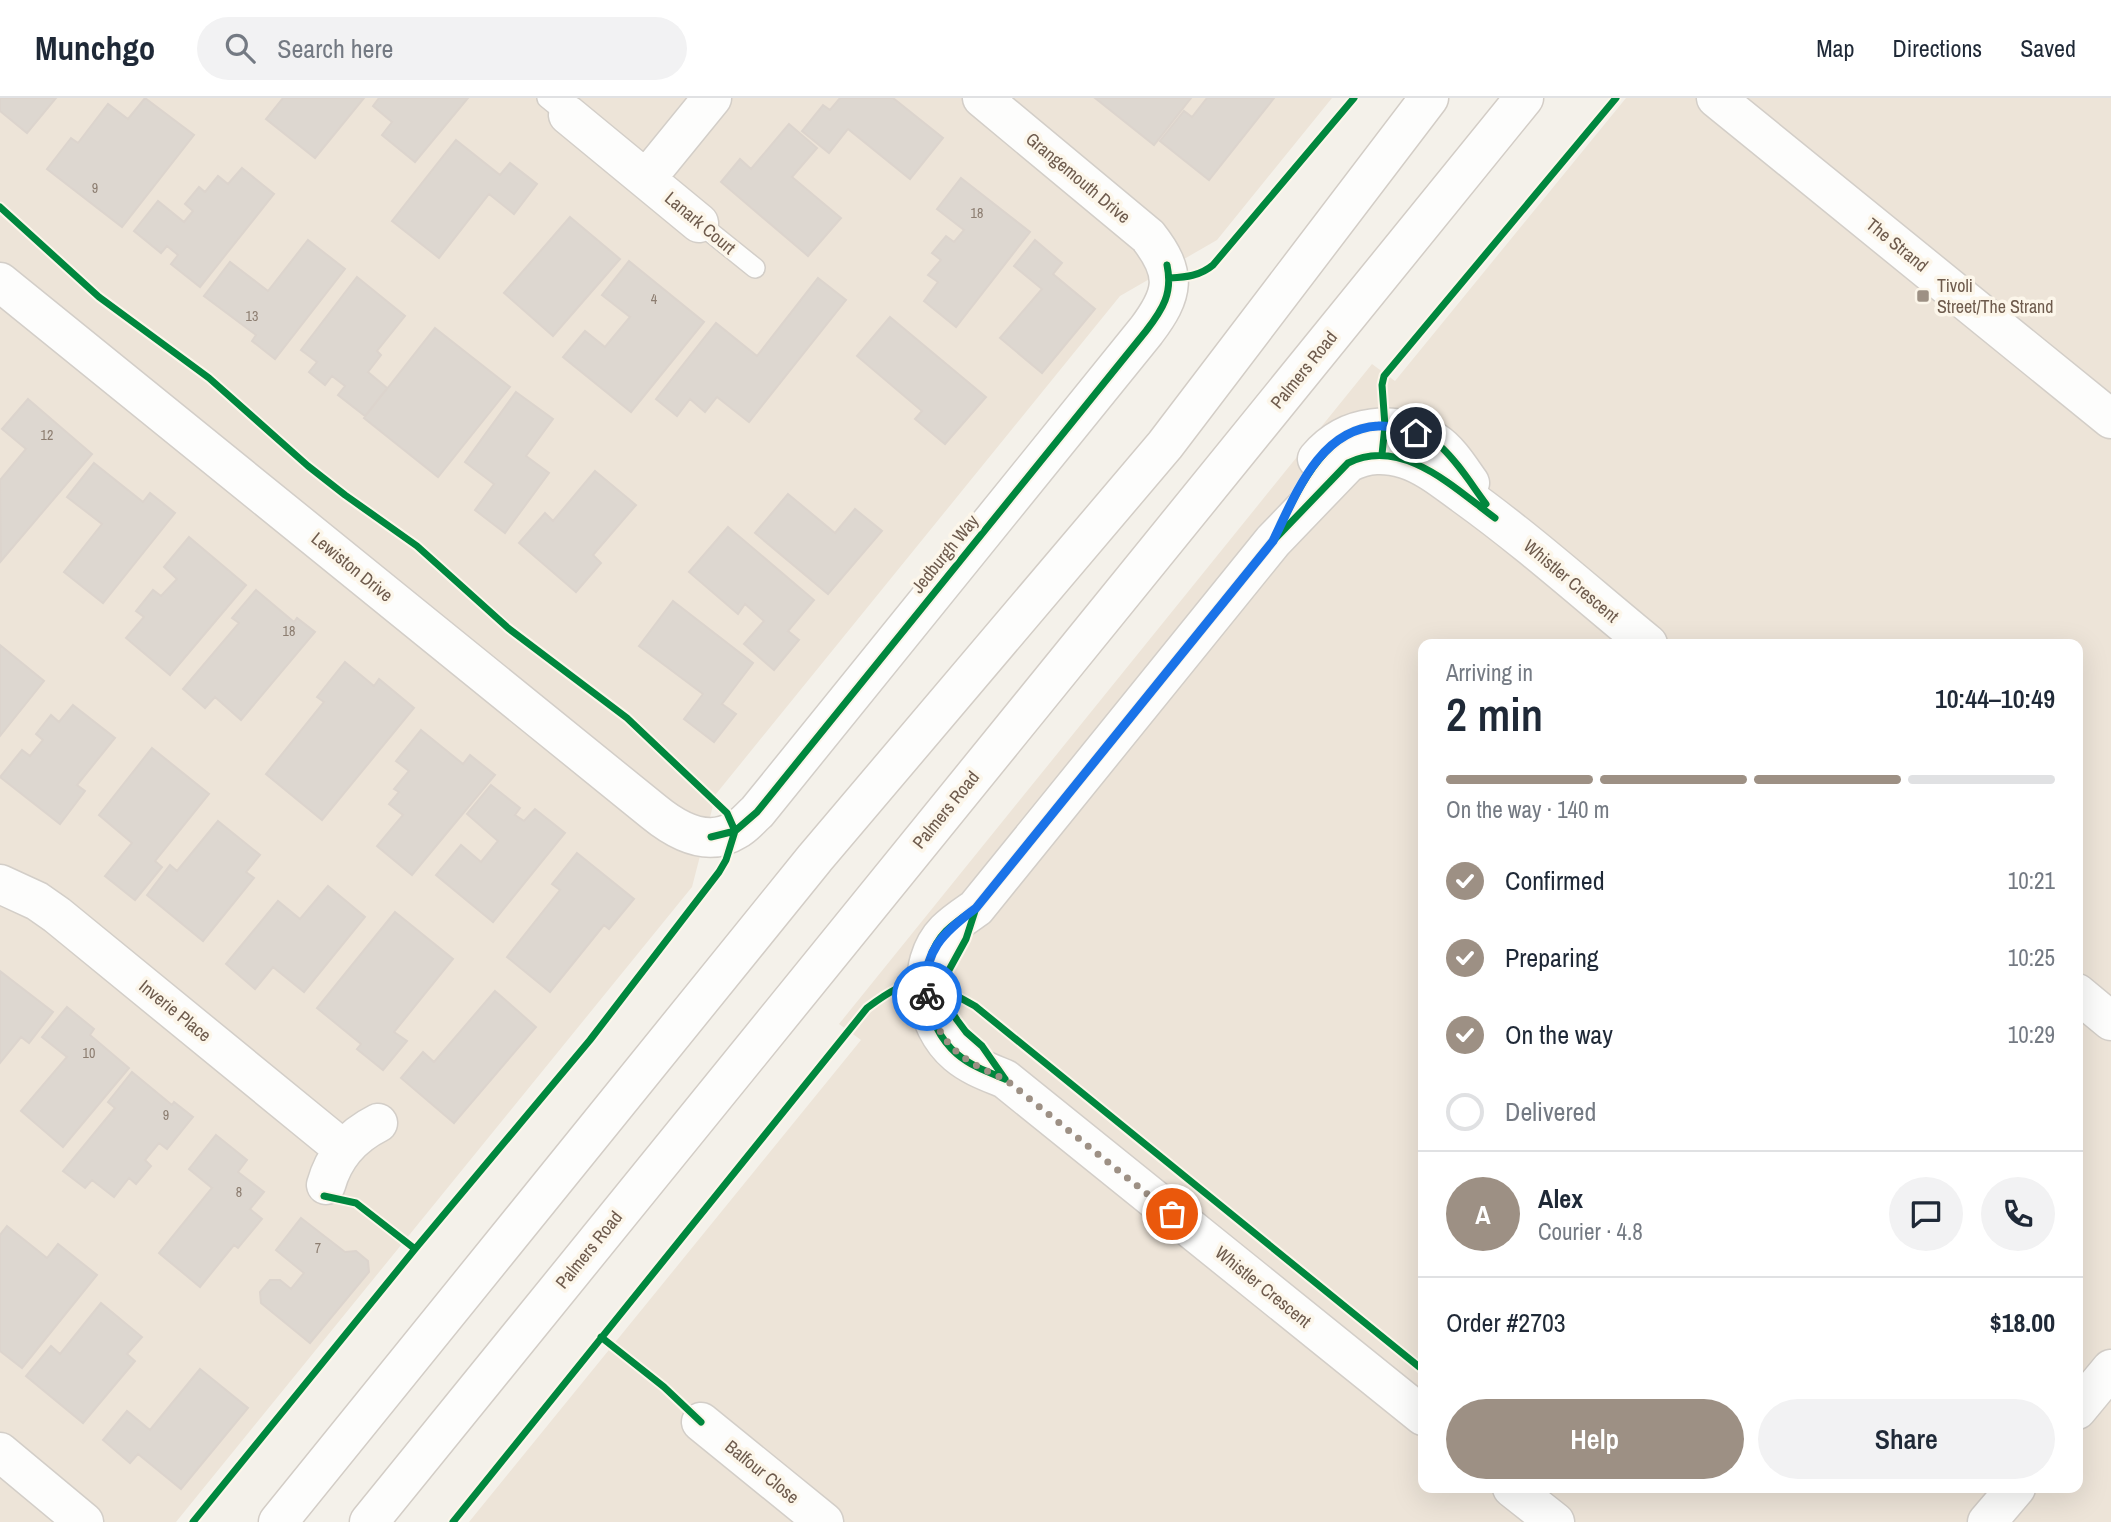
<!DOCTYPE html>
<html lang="en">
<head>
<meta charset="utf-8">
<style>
  body { margin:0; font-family:"Archivo Narrow",sans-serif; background:#f2f2f3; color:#1f2937; height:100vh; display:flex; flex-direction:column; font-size:26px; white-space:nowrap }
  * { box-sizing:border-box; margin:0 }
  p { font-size:23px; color:#747a83 }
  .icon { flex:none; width:38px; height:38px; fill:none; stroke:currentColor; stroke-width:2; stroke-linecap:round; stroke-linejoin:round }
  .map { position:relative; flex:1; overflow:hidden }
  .drawer { position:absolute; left:1418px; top:541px; width:665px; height:854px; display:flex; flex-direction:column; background:#fff; border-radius:14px; box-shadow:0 7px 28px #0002 }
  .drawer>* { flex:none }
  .pin { position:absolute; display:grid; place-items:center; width:60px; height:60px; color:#fff; margin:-30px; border:4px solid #fff; border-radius:50%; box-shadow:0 2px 7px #0007 }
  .courier { position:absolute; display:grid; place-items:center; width:70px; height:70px; margin:-35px; border:5px solid #1a73e8; border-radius:50%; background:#fff; color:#222; box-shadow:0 2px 9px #0007 }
  .overview em { font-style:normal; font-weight:600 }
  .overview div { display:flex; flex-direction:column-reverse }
  .overview { display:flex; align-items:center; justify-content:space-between; height:119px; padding:0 28px }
  h1 { font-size:46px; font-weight:600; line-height:52px }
  .bar { display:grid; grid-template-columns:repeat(4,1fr); gap:10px 7px; align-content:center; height:84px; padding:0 28px }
  .bar i { height:9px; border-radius:5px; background:#e0e1e3 }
  .bar .active { background:#9d9084 }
  .bar p { grid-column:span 4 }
  .line { display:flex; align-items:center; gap:18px; padding:0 28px; border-top:2px solid #e0e1e3 }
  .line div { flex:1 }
  .round { display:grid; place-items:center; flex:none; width:74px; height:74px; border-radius:37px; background:#f2f2f3 }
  ol { padding:0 28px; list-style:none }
  li { display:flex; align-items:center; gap:21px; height:77px }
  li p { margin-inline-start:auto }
  li .icon { padding:7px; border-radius:50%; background:#9d9084; color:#fff; stroke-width:4 }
  li:last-child { color:#747a83 }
  li i { width:38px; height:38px; border:4px solid #e0e1e3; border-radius:50% }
  .cta { display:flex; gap:14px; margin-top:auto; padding:14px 28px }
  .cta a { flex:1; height:80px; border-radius:42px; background:#9d9084; color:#fff; font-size:28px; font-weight:600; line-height:80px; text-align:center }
  .cta a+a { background:#f2f2f3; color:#1f2937 }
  header { display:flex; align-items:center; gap:42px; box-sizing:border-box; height:98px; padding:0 35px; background:#fff; border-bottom:2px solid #e0e1e3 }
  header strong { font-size:33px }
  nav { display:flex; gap:38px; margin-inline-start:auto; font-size:24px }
  .search { width:490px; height:63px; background:#f2f2f3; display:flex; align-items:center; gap:18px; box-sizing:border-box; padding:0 24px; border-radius:38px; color:#747a83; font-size:26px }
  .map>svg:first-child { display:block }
  .residential { fill:#ede4d8; fill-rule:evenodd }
  .building { fill:#ddd7d0; stroke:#dcd4cd; stroke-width:2 }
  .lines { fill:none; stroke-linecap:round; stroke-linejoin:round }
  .lane-casing { stroke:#d3cec8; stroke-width:22 }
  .street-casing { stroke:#d3cec8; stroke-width:41 }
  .secondary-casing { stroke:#d3cdc6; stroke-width:41 }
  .lane { stroke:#fdfdfc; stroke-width:19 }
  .street { stroke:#fdfdfc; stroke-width:38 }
  .secondary { stroke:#fdfdfc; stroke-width:38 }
  .cycleway-casing { stroke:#fcf6ea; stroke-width:11 }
  .cycleway { stroke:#00873e; stroke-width:7 }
  .done { stroke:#9d9084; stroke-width:7; stroke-dasharray:0 12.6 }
  .route { stroke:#1a73e8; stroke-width:9 }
  .poi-dot { fill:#9d9084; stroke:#fcf6ea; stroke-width:2.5 }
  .labels { text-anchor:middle; stroke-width:7; stroke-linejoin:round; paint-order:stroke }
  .number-label { font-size:14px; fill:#8c7d70 }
  .street-label { font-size:18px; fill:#6e5b4d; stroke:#fcf6ea }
  .poi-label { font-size:18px; fill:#6e5b4d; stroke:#fcf6ea; text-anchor:start }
</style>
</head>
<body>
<header>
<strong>Munchgo</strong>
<div class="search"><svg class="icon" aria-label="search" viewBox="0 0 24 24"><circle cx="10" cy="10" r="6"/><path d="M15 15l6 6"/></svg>Search here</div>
<nav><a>Map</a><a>Directions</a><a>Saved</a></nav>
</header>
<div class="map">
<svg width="2111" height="1424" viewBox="0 0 2111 1424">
  <rect width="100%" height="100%" fill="#f4f1ea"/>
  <path class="residential" d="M0,0H1332L1217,142L1120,198L716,696L692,789L176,1424H0Z
    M1626,0H2111V1424H469L861,942L839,926L1372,266L1395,283ZM1423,546H2077V1390H1423Z"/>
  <path class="building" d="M0,0H56L27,35L0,13Z
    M145,0L194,37L122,129L47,71L71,40L78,45L108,6L128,21Z
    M283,0H364L315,60L266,21Z
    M379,0H468L415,64L382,37L392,24L373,8Z
    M840,0H893L943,40L910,81L848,31L829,55L802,33L823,7L830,12Z
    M1095,0H1191L1154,47Z
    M1207,0H1274L1209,82L1160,43L1184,13L1192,19Z
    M789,26L817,50L792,79L841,120L808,158L721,84L740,61L751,71Z
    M456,42L500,77L510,65L537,86L514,116L489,96L439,160L392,123Z
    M242,70L274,96L200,189L171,166L178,157L167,148L161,155L134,133L158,103L184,124L193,113L185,106L199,89L205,94L218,78L228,86Z
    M961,80L1030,134L956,229L924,203L938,184L928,177L941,162L932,155L946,138L954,144L964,132L937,111Z
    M570,119L620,161L553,238L504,195Z
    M308,142L345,171L275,261L252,243L256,237L204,198L230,164L268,193Z
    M1035,142L1062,165L1053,176L1095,211L1042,275L1000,240L1042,191L1014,168Z
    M629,163L704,224L631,314L563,259L585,233L605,249L630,219L602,197Z
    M357,179L405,218L377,253L381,257L368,274L387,290L365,318L338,297L345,288L332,278L325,287L309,274L317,264L301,252Z
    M818,180L846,202L749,324L717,299L705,314L690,301L677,318L656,301L716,225L757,258Z
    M890,219L986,299L945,346L915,321L922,313L857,258Z
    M435,230L510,289L438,379L364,320Z
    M516,294L553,321L526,358L549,375L505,435L475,412L494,386L465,364Z
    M28,301L92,356L1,463L0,382L26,351L2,331Z
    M94,365L143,404L150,395L175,415L103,505L64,474L102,426L67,399Z
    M595,373L636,407L593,457L601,465L576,494L519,445L545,415L553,423Z
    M788,396L835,435L855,411L882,433L828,496L755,435Z
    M728,429L814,502L788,533L799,542L774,572L744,546L764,523L745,506L738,516L689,474Z
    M189,439L246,487L170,577L126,540L144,519L136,513L153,492L161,498L177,481L164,469Z
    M256,492L294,524L297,520L315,534L241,622L215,599L205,610L183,591L239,525L232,520Z
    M673,503L753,565L722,606L736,616L714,644L684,621L703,596L639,548Z
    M0,547L44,583L0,638Z
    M345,564L374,588L379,581L414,610L322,722L266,676L324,604L317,599Z
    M73,607L115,640L77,687L85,693L60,726L0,679L22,652L30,658L43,642L36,636L51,617L59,624Z
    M421,632L463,666L470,657L495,677L412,777L377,748L403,717L389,706L399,694L394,691L409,673L396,663Z
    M152,650L209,696L155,763L162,769L135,802L105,778L132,745L99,717Z
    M491,687L520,710L515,717L524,723L535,711L565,735L493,824L436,777L461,747L481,764L498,743L467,716Z
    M218,723L260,757L246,774L254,780L203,843L147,797L170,767L177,773Z
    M577,755L634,801L609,831L604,827L550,894L507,859L560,792L552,786Z
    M328,788L365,819L304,894L273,869L255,891L226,866L278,803L300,821Z
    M395,814L453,861L394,934L407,943L383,972L357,951L361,946L317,910Z
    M0,873L53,914L29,945L21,939L0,965Z
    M495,893L536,929L454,1025L401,980L423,954L434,964Z
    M67,909L94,931L90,937L129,970L63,1049L21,1013L67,959L42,939Z
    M132,974L172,1007L174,1004L193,1019L167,1051L159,1045L145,1062L151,1068L136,1086L129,1080L114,1099L92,1082L85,1090L63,1073L115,1010L108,1004Z
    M216,1037L247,1062L238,1074L264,1094L250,1111L262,1121L238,1150L234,1147L200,1189L159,1155L212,1090L189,1071Z
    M301,1120L345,1154L356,1153L368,1163L369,1174L310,1245L261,1205L260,1194L270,1182H280L291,1191L304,1175L276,1152Z
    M7,1128L47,1160L58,1146L97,1177L22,1270L0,1253V1137Z
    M101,1205L142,1239L127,1256L135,1263L83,1325L26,1278L51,1248L60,1256Z
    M200,1271L248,1310L181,1391L138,1356L130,1365L103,1342L127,1313L150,1332Z"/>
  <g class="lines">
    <g class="lane-casing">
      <path id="lane" d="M547,0L568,17
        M699,125L755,170"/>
    </g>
    <g class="street-casing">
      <path id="street" d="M1716,0L2111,321
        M568,17L699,125
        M646,81L712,0
        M0,184L654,714C676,732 707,750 736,732C744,728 750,720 757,714L1146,233C1174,196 1178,176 1148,138L982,0
        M1317,361C1347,325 1396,321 1435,344C1449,353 1460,371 1470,385
        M0,786L37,803L57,817L343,1051
        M2077,895L2111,923
        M326,1087C334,1058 352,1038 378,1025
        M2077,1312L2111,1271
        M1423,1318L1005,981C988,974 971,968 957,956C923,927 914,866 946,833C955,824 966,817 976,810L1273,443L1348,365C1367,355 1385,355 1405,361C1427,368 1446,384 1464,397C1528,443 1587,496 1648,546
        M701,1324L824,1424
        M0,1354L84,1424
        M1512,1390L1555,1424
        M1987,1424L2016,1390"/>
    </g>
    <g class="secondary-casing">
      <path id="secondary" d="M278,1424L815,760L1165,347L1429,0
        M369,1424L1524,0"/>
    </g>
    <use href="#lane" class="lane"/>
    <use href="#street" class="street"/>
    <use href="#secondary" class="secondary"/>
    <g class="cycleway-casing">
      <path id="cycleway" d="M0,109L99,199L209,280L308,368L345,397L417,448L508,530L627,620L727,715L735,733L726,762L719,774L590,942L415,1151L193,1424
        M1170,180C1186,179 1200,178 1213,167L1354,0
        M1382,356L1385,328L1382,287L1384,278L1616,0
        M1281,427C1305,377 1337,312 1404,332C1416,335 1430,339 1439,347C1458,364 1471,386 1486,406
        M711,739L735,733L757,714L1146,233C1163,211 1173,195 1167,167
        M976,810L966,841L949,872L944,891L950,911L957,922L966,934L982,948L1005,981
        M1005,981C988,974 971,968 957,956C923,927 914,866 946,833C955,824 966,817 976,810L1273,443L1348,365C1402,338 1454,390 1495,420
        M324,1098L356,1105L415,1151
        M601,1239L664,1289L701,1324
        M453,1424L867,910C915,874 925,880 975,908L1423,1272"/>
    </g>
    <use href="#cycleway" class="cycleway"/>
  </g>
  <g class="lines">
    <path class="done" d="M927,898C939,947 960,962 1005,981L1172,1116"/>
    <path class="route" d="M927,898C921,854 944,834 976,810L1273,443C1295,398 1319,331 1378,328C1391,327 1404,332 1416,335"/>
  </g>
  <rect class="poi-dot" x="1916" y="191" width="14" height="14" rx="3.5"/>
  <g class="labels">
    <g class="number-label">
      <text x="95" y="95">9</text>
      <text x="977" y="120">18</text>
      <text x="654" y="206">4</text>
      <text x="252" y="223">13</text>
      <text x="47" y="342">12</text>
      <text x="289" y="538">18</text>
      <text x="89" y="960">10</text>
      <text x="166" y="1022">9</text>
      <text x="239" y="1099">8</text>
      <text x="318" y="1155">7</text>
    </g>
    <g class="street-label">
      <text transform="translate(1078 80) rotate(40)" y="6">Grangemouth Drive</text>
      <text transform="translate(700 125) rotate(40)" y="6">Lanark Court</text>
      <text transform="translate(1897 147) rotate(39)" y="6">The Strand</text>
      <text transform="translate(1304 272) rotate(-51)" y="6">Palmers Road</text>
      <text transform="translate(945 456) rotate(-51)" y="6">Jedburgh Way</text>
      <text transform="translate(352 469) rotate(39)" y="6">Lewiston Drive</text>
      <text transform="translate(1571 483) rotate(40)" y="6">Whistler Crescent</text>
      <text transform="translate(946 712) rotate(-51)" y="6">Palmers Road</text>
      <text transform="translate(175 913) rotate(39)" y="6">Inverie Place</text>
      <text transform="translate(589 1152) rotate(-51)" y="6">Palmers Road</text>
      <text transform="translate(1263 1189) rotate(39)" y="6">Whistler Crescent</text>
      <text transform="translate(762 1374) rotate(39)" y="6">Balfour Close</text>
    </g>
    <g class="poi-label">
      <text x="1937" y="194">Tivoli<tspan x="1937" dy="21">Street/The Strand</tspan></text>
    </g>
  </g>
</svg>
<div class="pin" style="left:1172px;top:1116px;background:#ea580c"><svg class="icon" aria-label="bag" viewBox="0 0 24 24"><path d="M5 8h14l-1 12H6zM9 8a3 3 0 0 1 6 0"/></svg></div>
<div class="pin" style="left:1416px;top:335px;background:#1f2937"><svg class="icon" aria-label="home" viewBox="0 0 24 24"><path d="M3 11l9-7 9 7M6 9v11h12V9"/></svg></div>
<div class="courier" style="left:927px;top:898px"><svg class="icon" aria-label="bike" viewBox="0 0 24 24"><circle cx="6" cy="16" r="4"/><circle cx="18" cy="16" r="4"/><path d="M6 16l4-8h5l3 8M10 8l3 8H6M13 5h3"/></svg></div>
<section class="drawer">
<div class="overview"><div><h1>2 min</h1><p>Arriving in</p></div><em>10:44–10:49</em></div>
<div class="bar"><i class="active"></i><i class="active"></i><i class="active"></i><i></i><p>On the way · 140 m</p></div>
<ol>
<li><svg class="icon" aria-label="check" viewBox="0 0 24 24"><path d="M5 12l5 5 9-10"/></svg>Confirmed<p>10:21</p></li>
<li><svg class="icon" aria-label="check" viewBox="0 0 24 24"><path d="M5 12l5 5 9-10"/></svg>Preparing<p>10:25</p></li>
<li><svg class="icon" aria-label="check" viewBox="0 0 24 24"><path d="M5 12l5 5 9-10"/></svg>On the way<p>10:29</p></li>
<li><i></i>Delivered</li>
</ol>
<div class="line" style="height:126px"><b class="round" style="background:#9d9084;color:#fff">A</b><div><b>Alex</b><p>Courier · 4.8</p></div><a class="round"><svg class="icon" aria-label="chat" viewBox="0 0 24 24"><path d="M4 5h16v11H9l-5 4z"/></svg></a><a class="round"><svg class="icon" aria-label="phone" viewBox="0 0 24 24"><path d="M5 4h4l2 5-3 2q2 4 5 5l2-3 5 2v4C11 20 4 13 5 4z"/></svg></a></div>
<div class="line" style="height:91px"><div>Order #2703</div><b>$18.00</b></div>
<div class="cta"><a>Help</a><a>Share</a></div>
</section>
</div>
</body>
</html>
